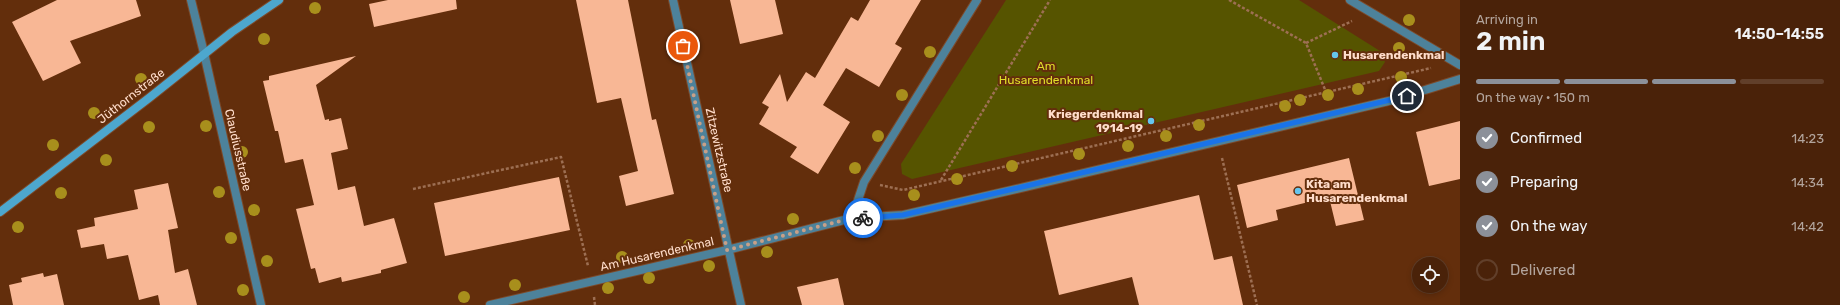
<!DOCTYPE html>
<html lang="en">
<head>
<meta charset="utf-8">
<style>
  body { margin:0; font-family:Rubik,sans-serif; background:#512a12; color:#f1f3f6; height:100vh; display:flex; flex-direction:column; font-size:15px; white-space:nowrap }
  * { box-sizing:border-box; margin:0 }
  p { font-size:13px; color:#b2a49c }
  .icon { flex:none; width:22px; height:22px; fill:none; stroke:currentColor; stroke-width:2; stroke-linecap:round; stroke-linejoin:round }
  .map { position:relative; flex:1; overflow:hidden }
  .sheet { display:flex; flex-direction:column; background:#4a2209; width:380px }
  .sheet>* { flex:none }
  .tools { position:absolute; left:1412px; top:257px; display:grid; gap:8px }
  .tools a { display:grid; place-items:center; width:36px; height:36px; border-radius:50%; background:#4a2209; box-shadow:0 2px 6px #0003,0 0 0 1px #613f2a; font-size:20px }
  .pin { position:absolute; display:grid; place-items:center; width:34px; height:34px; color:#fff; margin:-17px; border:2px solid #fff; border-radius:50%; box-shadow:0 1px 4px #0007 }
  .courier { position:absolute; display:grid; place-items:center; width:40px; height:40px; margin:-20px; border:3px solid #1a73e8; border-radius:50%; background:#fff; color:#222; box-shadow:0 1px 5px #0007 }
  .head em { font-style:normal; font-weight:600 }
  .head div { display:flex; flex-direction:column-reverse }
  .head { display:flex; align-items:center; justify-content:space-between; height:68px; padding:0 16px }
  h1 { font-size:26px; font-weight:600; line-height:30px }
  .bar { display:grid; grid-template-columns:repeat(4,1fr); gap:6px 4px; align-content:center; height:48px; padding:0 16px }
  .bar i { height:5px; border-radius:3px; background:#613f2a }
  .bar .on { background:#8c9099 }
  .bar p { grid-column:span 4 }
  ol { padding:0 16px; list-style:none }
  li { display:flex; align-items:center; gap:12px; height:44px }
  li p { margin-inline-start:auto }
  li .icon { padding:4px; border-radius:50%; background:#8c9099; color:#fff; stroke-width:4 }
  li:last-child { color:#b2a49c }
  li i { width:22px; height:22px; border:2px solid #613f2a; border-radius:50% }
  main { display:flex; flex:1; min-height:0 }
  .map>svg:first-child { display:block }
  .green { fill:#565400 }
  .building { fill:#f8b795 }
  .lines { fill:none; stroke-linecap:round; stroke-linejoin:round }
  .street-casing { stroke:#7c4a2b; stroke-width:10 }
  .secondary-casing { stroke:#7c4a2b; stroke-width:10 }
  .path { stroke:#9d6f53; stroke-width:2.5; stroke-dasharray:3 2; stroke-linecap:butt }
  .street { stroke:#4d829b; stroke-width:8 }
  .secondary { stroke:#4da7ce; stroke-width:8 }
  .tree { fill:#a88f1c }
  .done { stroke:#c8a088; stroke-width:4; stroke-dasharray:0 7.2 }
  .route { stroke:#1a73e8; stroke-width:5 }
  .poi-dot { fill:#65c5ee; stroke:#632e0c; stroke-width:1.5 }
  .labels { text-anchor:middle; stroke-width:4; stroke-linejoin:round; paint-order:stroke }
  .poi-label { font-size:12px; font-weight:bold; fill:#ffddcb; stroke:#632e0c; text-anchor:start }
  .park-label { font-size:12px; fill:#e1de2a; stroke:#632e0c }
  .street-label { font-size:12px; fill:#ffddcb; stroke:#632e0c }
</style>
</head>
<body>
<main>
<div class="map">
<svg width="1460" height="305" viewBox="0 0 1460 305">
  <rect width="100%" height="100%" fill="#632e0c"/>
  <path class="green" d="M1006,0H1299L1380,51L1385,62L1379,71L912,179L902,174L901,164Z"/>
  <path class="building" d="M57,0H136L141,16L70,41L81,63L43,81L12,22Z
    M388,0H456L457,9L374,27L369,4Z
    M576,0H628L652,120L656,119L674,194L626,206L619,176L638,171L621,98L597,103Z
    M730,0H775L783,34L740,44Z
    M870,0H921L895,44L902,48L879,87L846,68L823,105L850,122L818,174L790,157L797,147L759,124L769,107L762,103L780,74L787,102L806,72L815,78L851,17L858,21Z
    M356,56L316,85L325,120L329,119V121L341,118L348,149L331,153L338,190L355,186L364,226L394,218L407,263L381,270V273L342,282L341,277L319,283L315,268L311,269L296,209L314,205L303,159L285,163L278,131H275L263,81L269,80V76Z
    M1460,121V179L1429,186L1416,132Z
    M1349,158L1364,220L1336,226L1329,197L1276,210L1278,220L1247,228L1237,185Z
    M559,177L570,230L445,256L434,203Z
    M168,183L178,228L168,230L175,273L188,269L197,305H160L158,295L139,300L128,255L107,259L104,244L81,248L77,230L95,226L94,218L138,209L134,190Z
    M1199,195L1214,260L1232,256L1243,305H1139L1132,277L1059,295L1044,231Z
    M43,273L44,277L57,274L64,305H13L9,285L22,282L21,278Z
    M838,278L844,305H802L797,287Z"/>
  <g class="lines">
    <g class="street-casing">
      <path id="street" d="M191,0L204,53L261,305
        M673,0L741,305
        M1350,0L1460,65
        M852,218L864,182L977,0
        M490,305L727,250L852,218L903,215L1012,190L1393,100L1460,79"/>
    </g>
    <g class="secondary-casing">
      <path id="secondary" d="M0,212L149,98L232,32L279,0"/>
    </g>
    <path class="path" d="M1229,0L1306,43L1326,92
      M1306,43L1352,21
      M1222,158L1257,305
      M941,180L1050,0
      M880,185L903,190L1431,68
      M413,189L561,157L588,266
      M594,297L595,305"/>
    <use href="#street" class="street"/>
    <use href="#secondary" class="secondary"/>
  </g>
  <g class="tree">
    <circle cx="315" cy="8" r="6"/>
    <circle cx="1409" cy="20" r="6"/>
    <circle cx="264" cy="39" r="6"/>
    <circle cx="1399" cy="48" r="6"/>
    <circle cx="930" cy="52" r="6"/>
    <circle cx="1401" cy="77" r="6"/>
    <circle cx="141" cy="79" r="6"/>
    <circle cx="1358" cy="89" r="6"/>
    <circle cx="902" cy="95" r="6"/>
    <circle cx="1328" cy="95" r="6"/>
    <circle cx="1300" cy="100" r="6"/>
    <circle cx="1285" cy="106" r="6"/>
    <circle cx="94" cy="113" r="6"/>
    <circle cx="1199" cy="125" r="6"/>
    <circle cx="206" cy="126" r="6"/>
    <circle cx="149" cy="127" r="6"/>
    <circle cx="878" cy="136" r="6"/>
    <circle cx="1166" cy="136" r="6"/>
    <circle cx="53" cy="145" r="6"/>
    <circle cx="1128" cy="146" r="6"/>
    <circle cx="242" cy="152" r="6"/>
    <circle cx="1079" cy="154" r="6"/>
    <circle cx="106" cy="160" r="6"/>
    <circle cx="1012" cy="166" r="6"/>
    <circle cx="855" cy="168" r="6"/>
    <circle cx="957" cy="179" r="6"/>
    <circle cx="219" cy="192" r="6"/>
    <circle cx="61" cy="193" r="6"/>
    <circle cx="914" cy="195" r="6"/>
    <circle cx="254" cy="210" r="6"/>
    <circle cx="793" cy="219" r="6"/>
    <circle cx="18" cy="227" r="6"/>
    <circle cx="231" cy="238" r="6"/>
    <circle cx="689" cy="245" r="6"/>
    <circle cx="767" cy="252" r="6"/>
    <circle cx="622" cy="257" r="6"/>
    <circle cx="267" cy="261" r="6"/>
    <circle cx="709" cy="266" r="6"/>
    <circle cx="649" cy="278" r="6"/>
    <circle cx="515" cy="285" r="6"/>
    <circle cx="608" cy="288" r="6"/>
    <circle cx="243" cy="290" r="6"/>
    <circle cx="464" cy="297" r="6"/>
  </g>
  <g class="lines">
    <path class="done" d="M683,46L727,250L852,218H863"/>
    <path class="route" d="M863,218L903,215L1407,96"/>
  </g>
  <g class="poi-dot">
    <circle cx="1335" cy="55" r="4"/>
    <circle cx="1151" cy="121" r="4"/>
    <circle cx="1298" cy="191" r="4"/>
  </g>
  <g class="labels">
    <g class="poi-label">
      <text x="1343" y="59">Husarendenkmal</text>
      <text x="1143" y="118" text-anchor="end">Kriegerdenkmal<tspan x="1143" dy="14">1914-19</tspan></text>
      <text x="1306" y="188">Kita am<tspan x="1306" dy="14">Husarendenkmal</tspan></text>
    </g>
    <g class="park-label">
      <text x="1046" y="70">Am<tspan x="1046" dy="14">Husarendenkmal</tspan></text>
    </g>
    <g class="street-label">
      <text transform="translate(131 96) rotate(-38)" y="4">Jüthornstraße</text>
      <text transform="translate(238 150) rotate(77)" y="4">Claudiusstraße</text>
      <text transform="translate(719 150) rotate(77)" y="4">Zitzewitzstraße</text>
      <text transform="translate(657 254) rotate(-13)" y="4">Am Husarendenkmal</text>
    </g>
  </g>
</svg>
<div class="tools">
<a><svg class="icon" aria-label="locate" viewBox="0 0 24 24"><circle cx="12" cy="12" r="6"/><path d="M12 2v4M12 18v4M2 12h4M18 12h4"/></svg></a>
</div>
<div class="pin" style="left:683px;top:46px;background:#ea580c"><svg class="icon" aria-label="bag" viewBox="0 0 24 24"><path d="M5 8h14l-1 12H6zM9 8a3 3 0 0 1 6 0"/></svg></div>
<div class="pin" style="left:1407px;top:96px;background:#1f2937"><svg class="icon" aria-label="home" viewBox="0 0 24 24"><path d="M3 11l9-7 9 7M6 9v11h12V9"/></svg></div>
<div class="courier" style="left:863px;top:218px"><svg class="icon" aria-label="bike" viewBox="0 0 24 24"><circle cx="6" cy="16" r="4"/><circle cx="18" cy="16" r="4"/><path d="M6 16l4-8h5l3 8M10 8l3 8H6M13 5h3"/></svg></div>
</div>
<section class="sheet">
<div class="head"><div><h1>2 min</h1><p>Arriving in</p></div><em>14:50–14:55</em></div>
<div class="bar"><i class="on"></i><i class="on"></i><i class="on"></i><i></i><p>On the way · 150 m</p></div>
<ol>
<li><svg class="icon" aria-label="check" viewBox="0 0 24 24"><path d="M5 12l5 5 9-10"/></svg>Confirmed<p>14:23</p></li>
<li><svg class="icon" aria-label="check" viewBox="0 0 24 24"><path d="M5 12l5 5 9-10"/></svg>Preparing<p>14:34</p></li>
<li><svg class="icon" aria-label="check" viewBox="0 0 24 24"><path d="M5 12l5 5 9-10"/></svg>On the way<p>14:42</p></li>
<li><i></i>Delivered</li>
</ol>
</section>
</main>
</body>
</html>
